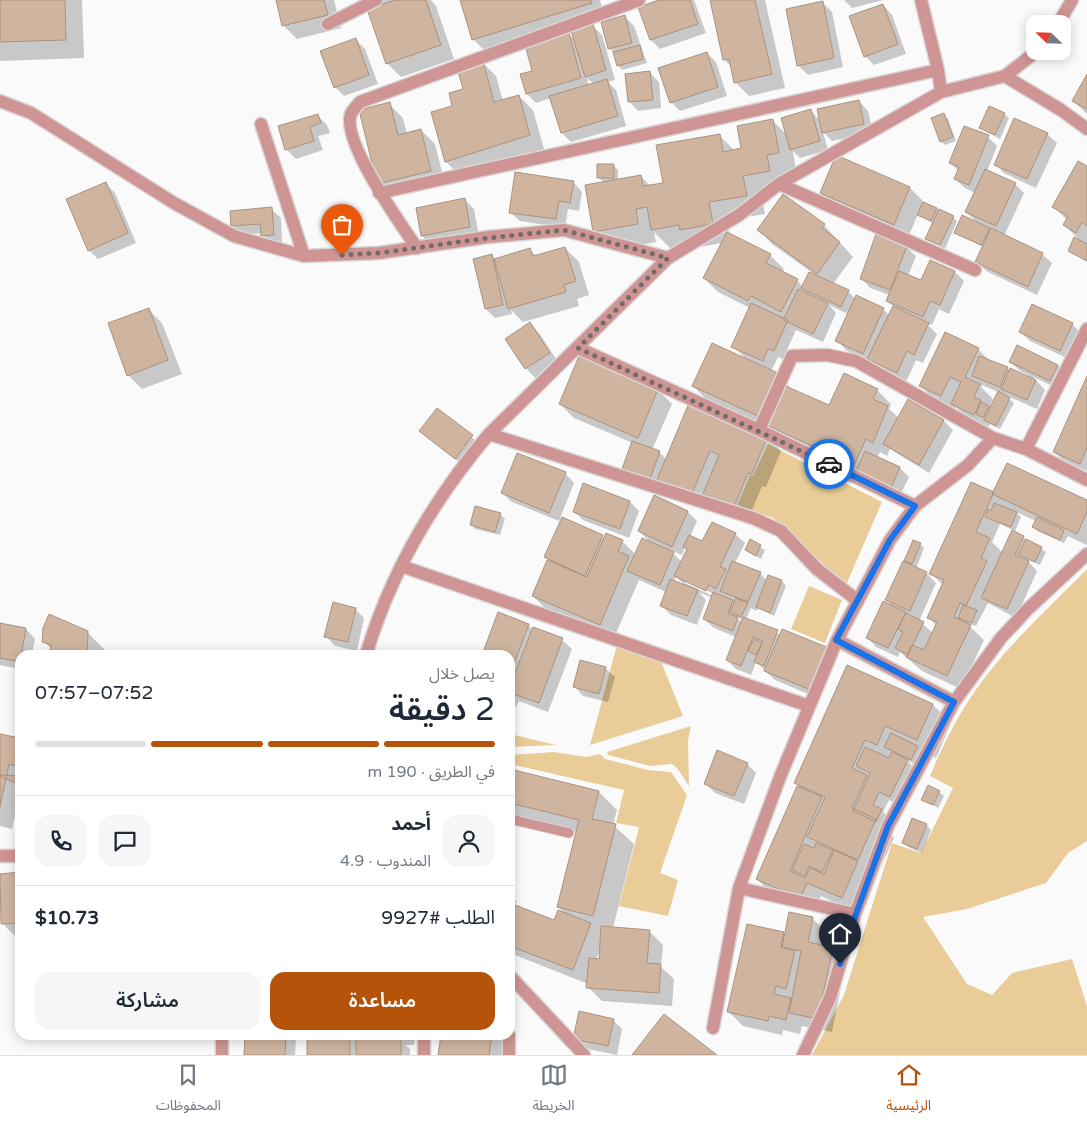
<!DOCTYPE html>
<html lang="ar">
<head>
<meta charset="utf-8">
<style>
  body { margin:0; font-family:"Varela Round","Noto Sans Arabic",sans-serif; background:#f6f6f7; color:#1f2937; direction:rtl; height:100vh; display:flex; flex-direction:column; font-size:19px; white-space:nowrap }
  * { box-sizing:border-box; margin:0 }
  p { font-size:16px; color:#747a83 }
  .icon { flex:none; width:28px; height:28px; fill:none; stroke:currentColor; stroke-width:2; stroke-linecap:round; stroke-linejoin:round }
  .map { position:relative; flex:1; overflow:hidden; direction:ltr }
  .sheet { position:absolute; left:15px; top:650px; width:500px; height:390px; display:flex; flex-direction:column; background:#fff; border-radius:15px; box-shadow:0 2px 12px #0003; direction:rtl }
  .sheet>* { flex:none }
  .needle { width:32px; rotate:293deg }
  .fabs { position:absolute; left:1026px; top:15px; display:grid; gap:10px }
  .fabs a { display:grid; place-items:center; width:45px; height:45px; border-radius:10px; background:#fff; box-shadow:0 2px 12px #0003; font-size:25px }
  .pin { position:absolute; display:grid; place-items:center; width:42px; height:42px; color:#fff; margin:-51px -21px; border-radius:50% 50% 50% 0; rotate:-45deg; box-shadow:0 0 5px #0007 }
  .pin .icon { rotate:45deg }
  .courier { position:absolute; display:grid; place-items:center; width:50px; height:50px; margin:-25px; border:4px solid #1a73e8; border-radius:50%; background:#fff; color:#222; box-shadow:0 1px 6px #0007 }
  .overview em { font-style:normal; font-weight:600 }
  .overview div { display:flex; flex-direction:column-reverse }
  .overview { display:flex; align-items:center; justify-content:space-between; height:85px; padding:0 20px }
  h1 { font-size:32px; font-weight:600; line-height:38px }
  .bar { display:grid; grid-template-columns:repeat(4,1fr); gap:8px 5px; align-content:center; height:60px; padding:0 20px }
  .bar i { height:6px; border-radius:4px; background:#e0e1e3 }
  .bar .on { background:#b45309 }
  .bar p { grid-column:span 4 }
  .line { display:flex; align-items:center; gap:12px; padding:0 20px; border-top:1px solid #e0e1e3 }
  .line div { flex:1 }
  .round { display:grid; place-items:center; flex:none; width:52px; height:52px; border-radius:15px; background:#f6f6f7 }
  .cta { display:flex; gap:10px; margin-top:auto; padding:10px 20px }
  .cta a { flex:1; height:58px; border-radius:15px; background:#b45309; color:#fff; font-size:20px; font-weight:600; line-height:58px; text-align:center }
  .cta a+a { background:#f6f6f7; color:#1f2937 }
  .dock { display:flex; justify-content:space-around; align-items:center; height:70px; border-top:1px solid #e0e1e3; background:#fff; font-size:14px; color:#747a83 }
  .dock a { display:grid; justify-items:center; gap:2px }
  .dock .on { color:#b45309 }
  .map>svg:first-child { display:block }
  .green { fill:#eacc98 }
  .shadow { fill:#0003; fill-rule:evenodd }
  .building { fill:#cfb5a0; stroke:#ab927e }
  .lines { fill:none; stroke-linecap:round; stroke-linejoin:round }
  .lane-casing { stroke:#d9d7d6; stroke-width:11 }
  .street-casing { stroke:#d9d7d6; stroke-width:15 }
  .lane { stroke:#cf9594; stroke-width:9 }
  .street { stroke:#cf9594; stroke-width:12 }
  .done { stroke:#736b68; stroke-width:5; stroke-dasharray:0 9 }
  .route { stroke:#1a73e8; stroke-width:6 }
</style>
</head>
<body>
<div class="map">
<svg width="1087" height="1055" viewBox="0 0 1087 1055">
  <rect width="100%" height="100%" fill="#fafafa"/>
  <path class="green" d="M768,444L882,502L846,585L773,518L737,506L750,475L753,476Z
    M1087,569V841L1068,853L1046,883L967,909L923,917L967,984L992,995L1012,973L1072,959L1087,1006V1055H812L844,995L892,843L921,853L953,788L930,776C942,747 957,717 975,691C1006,646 1049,608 1087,569Z
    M809,586L842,600L825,643L791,629Z
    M617,645L660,659L683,716L590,745Z
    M691,726L688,740L689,786L677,768L672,764L650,766L608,755L607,752Z
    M510,734L556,745L510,747Z
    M554,752L586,757L600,754L605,759L648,770L671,772L687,795L660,873L678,880L668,916L619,906L639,827L616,823L624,790L510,764V755Z"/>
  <path class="shadow" d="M0,0H82L84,58L0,61Z
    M277,0H334L341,28L297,39L283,25Z
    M357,0H431L436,6L454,59L401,77L387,63L369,9L367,10Z
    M461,0H600L605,17L487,53L473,39Z
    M663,0H694L706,33L660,49L651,40Z
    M711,0H765L785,88L749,96L735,82L732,68L724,59Z
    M844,0H883L852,8Z
    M823,3L832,12L843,67L808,75L798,65Z
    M883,5L892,15L906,54L874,65L865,56Z
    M625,17L634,26L647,63L622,70L618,65L615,54L609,48Z
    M593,26L602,35L615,80L608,82L616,90L626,126L571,142L562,133L551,98L536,103L527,94L533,72L568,34L576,41ZM587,78L594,84L589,86Z
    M355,39L365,49L378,84L344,96L335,87Z
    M707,53L716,62L727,96L680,111L671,102Z
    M482,62L496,76L503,101L519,96L533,110L544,149L460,175L446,162L453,107Z
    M650,73L659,82L661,108L638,111L629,101Z
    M1087,76V114L1073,101Z
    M859,101L868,111L873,133L832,141L823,132L828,150L800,158L793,151L796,171L785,173L788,190L761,194L765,214L727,220L729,234L770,255L784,269L782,273L797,280L803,287L810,271L772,244L759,230L783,196L824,225L853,257L833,284L848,291L855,299L883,309L890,316L894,307L887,300L890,295L870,288L861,278L906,247L916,256L908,276L921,282L955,272L964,281L949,314L939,309L932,325L926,323L937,334L923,363L916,360L906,382L846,350L837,340L848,314L829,305L836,313L823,342L796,330L783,359L778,357L771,371L779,375L792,390L830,406L877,390L891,404L889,409L899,418L908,401L944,421L953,430L929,473L890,449L887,456L880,452L877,458L900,468L909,477L900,496L707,400L693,386L746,359L733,346L750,308L718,292L704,278L722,243L699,247L695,243L670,248L654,232L656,242L613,250L594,231L604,183L598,177L613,165L618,170V180L641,176L650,186L664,184L719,135L735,151L742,149L773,121L787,135L810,110L821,121Z
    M389,104L403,118L407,134L421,130L435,144L445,184L393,197L379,183Z
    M944,114L948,119L956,141L945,145L941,141Z
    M1004,114L1009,118L1000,139L980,128Z
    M318,116L327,125L330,133L318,136L323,150L296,159L286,149Z
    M1047,134L1057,143L1036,188L1004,173L995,164Z
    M988,137L997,146L987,171L1015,184L1024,193L1004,236L1042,254L1052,263L1037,295L986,271L977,261L983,247L956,232L978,223L966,212L975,193L965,188L955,179L959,171L950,163Z
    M837,157L910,188L924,202L953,217L957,221L945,249L927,239L934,224L918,214L908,238L835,207L821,193Z
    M1087,168V262L1069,251L1081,242L1065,225L1067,220L1053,206Z
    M573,182L582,192L579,211L568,209L565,228L520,221L510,212Z
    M106,184L115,193L136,243L98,259L89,250Z
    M465,200L474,209L479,236L431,245L422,236Z
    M271,209L281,218L282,244L272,245L262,233L242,235L233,226Z
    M565,248L579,262L589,295L577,299L579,306L523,322L511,310L512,314L495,318L486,309L492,256L496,260L530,250L536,256Z
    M148,309L162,323L182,374L142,389L128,375Z
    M530,324L539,333L558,362L535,378L526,368Z
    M1072,324L1081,333L1069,359L1030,341L1020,332Z
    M1017,347L1058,366L1067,375L1060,390L1032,376L1045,390L1037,409L982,385L981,387L993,399L990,406L1009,399L1014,403L1000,429L990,424L988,428L966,418L956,407L955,409L935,400L921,386L978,349L991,362L1027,377L1028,375L1020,371L1010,361Z
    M1087,379V471L1064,461L1054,452Z
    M658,390L672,404L652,450L659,452L667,460L767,437L781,451L766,487L762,486L748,520L633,478L624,469L633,443L574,418L560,404ZM633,472L656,480L655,482L633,474Z
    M438,409L481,445L465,467L421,431Z
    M565,473L574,483L559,521L512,502L502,493Z
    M584,485L630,502L639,511L629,538L583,520L574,511Z
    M994,493L1087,502V545L1068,536L1064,543L1037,531L1033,526L1036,521L1016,512L1021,517L1015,531L1000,524L992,542L1003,553L1023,537L1046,552L1040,565L1026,559L1037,571L1016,618L988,603L976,626L966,623L984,640L961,689L922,671L900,652L898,657L876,647L867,637L894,608L887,600L912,566L906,561L920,544L924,548L916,569L927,574L936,583L919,621L933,633L937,626L928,617L943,585L931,573Z
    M655,497L688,512L697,521L690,537L703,543L735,534L745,543L735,563L760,573L767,581L769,576L782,581L786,586L774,616L758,608L757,611L751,608L746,619L781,635L828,649L837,658L820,699L775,680L756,662L751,675L736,669L727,660L736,637L714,628L704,619L712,598L699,592L706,600L697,625L671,615L661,605L666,592L639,580L614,638L547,610L533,596L552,564L546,557L563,519L605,539L622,541L636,555L651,543L639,531ZM685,547L688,550L682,562L670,550L682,555ZM676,577L686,586L674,582ZM685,580L712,593L711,595L685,583ZM735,616L743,620L742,623Z
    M500,514L505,519L500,535L475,529L471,524Z
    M750,541L765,550L761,559L746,550Z
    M355,609L364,618L357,651L335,646L326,636Z
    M0,624L26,629L35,639L32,655H20V669L0,665Z
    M528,625L533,630L562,640L572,649L548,712L519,701L516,707L510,705V655H483Z
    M87,632L106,651V655H51L52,649L43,641Z
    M848,667L933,705L951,723L936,758L921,751L915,764L906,760L917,770L900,806L889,800L883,812L890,819L886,828L881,826L894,838L876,877L872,875L856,912L821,896L814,912L771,893L757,879L799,786L796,783Z
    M605,668L615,677L608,702L583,696L574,686Z
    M0,735L20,739V794L12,829L0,826Z
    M747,764L756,773L744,804L715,793L706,784Z
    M510,770L599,792L617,810L613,825L634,844L613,928L649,931L663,945L661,967L674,979L672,1006L602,1001L588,987V984L510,953V893L517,902L513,905L555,922L566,914L558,907L577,832L510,816ZM600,949V960H596Z
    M939,792L944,796L938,808L923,799Z
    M912,820L926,825L931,830L922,853L908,847L903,843Z
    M20,874V938H17L3,924L0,875Z
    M812,918L826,932L823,946L832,948L846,962L832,1032L802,1026L800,1034L783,1030L782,1035L743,1026L729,1012L748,925L786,934ZM781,942H784L783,949L780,948Z
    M613,1020L622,1029L617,1055L583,1048L574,1039Z
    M246,1035H292L296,1039L295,1055H245Z
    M307,1035H415L414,1045H405L410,1049V1055H307Z
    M442,1035H508L505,1055H439Z"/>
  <path class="building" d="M0,0H65L66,40L0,42Z
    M276,0H324L328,15L282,26Z
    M395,0H426L441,45L386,64L367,9Z
    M460,0H591L592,3L472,40Z
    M659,0H690L698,24L650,40L638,7Z
    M710,0H755L772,74L734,83L729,59L723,60Z
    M823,1L834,58L797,66L786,9Z
    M883,4L898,44L864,57L849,16Z
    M625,15L632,43L608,49L601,22Z
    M593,24L606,70L585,77L571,31Z
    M569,33L581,78L526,94L520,74L532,71L525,45Z
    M356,38L369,75L334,88L320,51Z
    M640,45L643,59L617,66L613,52Z
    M707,52L718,87L670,103L658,68Z
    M483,61L494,102L519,95L530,135L445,162L431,112L452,106L449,93L463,89L457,68Z
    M650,71L653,100L628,102L625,74Z
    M1087,74V109L1072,101Z
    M607,79L618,116L561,133L549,96Z
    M859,100L864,124L822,133L817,109Z
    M390,102L398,135L421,129L431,171L377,184L359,110Z
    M989,106L1005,113L995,135L979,128Z
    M811,109L820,141L790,150L781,118Z
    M944,113L953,137L940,142L931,118Z
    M318,114L321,123L310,127L314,141L285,150L278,126Z
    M1014,118L1048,133L1027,179L994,165Z
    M773,119L779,153L767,155L770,171L743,176L747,196L709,202L713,224L680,230L679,225L651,230L647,207L636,209L638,224L593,232L585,185L641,175L643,186L663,183L656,145L720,134L723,152L741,148L737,126Z
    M964,126L989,135L969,185L954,179L959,167L949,163Z
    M836,155L910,187L894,225L820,193Z
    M1078,161L1087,166V226L1082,222L1076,233L1063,225L1068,216L1052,207Z
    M597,164H614V178H597Z
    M985,169L1016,183L996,226L965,212Z
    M515,172L574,181L570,203L559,201L556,219L509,213Z
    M106,182L128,233L88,251L66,199Z
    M783,194L825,224L822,228L840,242L817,274L757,230Z
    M465,198L470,227L421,236L416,208Z
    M923,202L937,208L931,221L917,215Z
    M272,207L274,235L261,236L260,224L231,226L230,211Z
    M939,209L954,216L940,245L925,239Z
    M962,215L990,228L981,245L954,233Z
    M991,228L1043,253L1028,287L975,262Z
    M727,232L771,254L766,263L798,279L781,312L751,296L748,301L703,278Z
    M876,234L907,246L890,290L860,279Z
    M1074,237L1087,244V261L1068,251Z
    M565,247L576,281L564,285L566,292L508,309L494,259L530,248L533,256Z
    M492,254L503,305L485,309L473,259Z
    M930,260L955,271L940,305L930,301L923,317L886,301L899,271L921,280Z
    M809,272L849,290L841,307L801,288Z
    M798,289L828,303L813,334L783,320Z
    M856,295L884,308L863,354L835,341Z
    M751,303L788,320L774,351L768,349L763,361L731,347Z
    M1032,304L1073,323L1060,351L1019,332Z
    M893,306L929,323L914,355L907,351L897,373L867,359Z
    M149,308L168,360L127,376L108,323Z
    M530,322L550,353L525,369L505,339Z
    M945,332L979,348L965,377L980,384L974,397L981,400L974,415L951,404L961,382L950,377L941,396L919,386Z
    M712,343L780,374L760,417L692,386Z
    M1017,345L1058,365L1050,381L1009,362Z
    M579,356L658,389L638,438L559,404Z
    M979,356L1008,367L1000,387L972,376Z
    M1010,368L1036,380L1027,400L1001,389Z
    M844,373L878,389L873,399L888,406L873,443L866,439L854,465L766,425L783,385L829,405Z
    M1087,376V448L1080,464L1053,452Z
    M998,391L1010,398L996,426L984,420Z
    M908,399L944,420L919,465L883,444Z
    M981,402L989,406L983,418L976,414Z
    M689,403L768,435L752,474L748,473L734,507L703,494L719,455L710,451L691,496L656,482Z
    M437,408L473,435L455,459L419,431Z
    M632,441L660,451L650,479L622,469Z
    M865,451L900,467L891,488L856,472Z
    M517,453L566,472L549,513L501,493Z
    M1007,463L1087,500V512L1077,534L992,494Z
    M971,482L994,492L976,532L990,538L981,558L987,561L966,606L960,603L954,617L971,625L947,676L906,657L912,645L924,650L937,622L927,618L944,580L929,574Z
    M583,483L630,501L620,529L573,512Z
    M654,495L688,511L672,547L638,531Z
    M994,503L1017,512L1011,527L985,517L988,509L991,511Z
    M475,506L501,513L495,532L470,525Z
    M562,517L603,535L585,576L544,557Z
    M1037,517L1064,530L1060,540L1032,527Z
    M712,522L736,533L720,567L726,569L716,589L709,585L706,591L674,576L687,549L683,547L689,535L702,541Z
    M1012,530L1024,536L1015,555L1029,561L1007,609L981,598Z
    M606,533L623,540L618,551L629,556L600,625L532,596L547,560L587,577Z
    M642,538L674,552L660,585L627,571Z
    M750,539L761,545L756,556L745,550Z
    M1026,539L1042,547L1035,562L1018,554Z
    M913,540L921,543L912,564L904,561Z
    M732,561L761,572L748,602L720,591Z
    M903,561L927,572L910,611L885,600Z
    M768,575L782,580L770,613L756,607Z
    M670,579L698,590L687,616L660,606Z
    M713,592L733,600L728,614L738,617L733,631L703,619Z
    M736,598L748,603L741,617L730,612Z
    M883,601L906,612L888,648L866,638Z
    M333,602L356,608L348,642L324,637Z
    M963,605L977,610L972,623L958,618Z
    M498,612L529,624L510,674V655H482Z
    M906,613L924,622L908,655L895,648L903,632L898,629Z
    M49,614L88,631L87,655H49L51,645L42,642L43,628Z
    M743,617L778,630L764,666L754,662L763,641L753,637L741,666L726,660Z
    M0,623L26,628L20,662L0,658Z
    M533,627L563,638L539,703L510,693V686Z
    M782,629L829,648L811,690L764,671Z
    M754,639L762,643L756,655L748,651Z
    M580,660L606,667L599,694L573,687Z
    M847,665L933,704L917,740L885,726L877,745L865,740L852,768L867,775L852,808L876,819L858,860L807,837L825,797L794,783Z
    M891,733L918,746L911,760L884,747Z
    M0,734L20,738L19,767L9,764L0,807Z
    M865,747L889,758L892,752L908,760L890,797L879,792L873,805L882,809L876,822L853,811L870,773L856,766Z
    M717,750L748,763L734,796L704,784Z
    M510,769L599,791L592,819L616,824L593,916L557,907L579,820L510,803Z
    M0,775L20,776V785L0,776Z
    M928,785L940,791L933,805L921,800Z
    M797,786L822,797L790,871L805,878L810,868L824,874L834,850L858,861L842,898L807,883L800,899L756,879Z
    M912,818L927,824L917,849L902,843Z
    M816,843L833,850L822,872L809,866L805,876L792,870L804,844L814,848Z
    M20,872V923L1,924L0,874Z
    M510,903L554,920L558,910L591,923L573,970L510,946Z
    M789,912L813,917L808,942L833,947L818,1019L789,1013L801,951L782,947Z
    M747,924L784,932L781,947L795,951L786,989L776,986L774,994L791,998L786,1020L769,1016L768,1021L727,1012Z
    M601,926L650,930L647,963L661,964L659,993L586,988L589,958L599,959Z
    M579,1011L614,1019L608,1046L573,1039Z
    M664,1014L717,1055H632Z
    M245,1035H286L285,1055H244Z
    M307,1035H350V1055H307Z
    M441,1035H492L489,1055H438Z
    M356,1039H401V1055H356Z"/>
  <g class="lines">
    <g class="lane-casing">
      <path id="lane" d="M510,819L569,833"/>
    </g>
    <g class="street-casing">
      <path id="street" d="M921,0L938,70L941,92
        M328,24L376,0
        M1058,24L1072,0
        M1005,76L1061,110L1087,129
        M0,101L31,113L174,203L234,236L304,256L379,253L488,237L564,230L668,258L739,215L779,184L941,92L1005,76L1037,51
        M261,124L304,256
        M779,184L975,270
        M379,193L938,70
        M417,248C401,225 341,140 351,114C352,110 358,105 360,102L639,0
        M578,348L759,430L915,506
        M759,430L792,356L827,355L856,361L993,438L1026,449L1087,480
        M489,434L753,518L781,531L817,569L858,601
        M1026,449L1087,329
        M401,566L809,706
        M837,640L954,702
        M366,655C391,571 433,500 489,434L668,258
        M0,856H20
        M739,888L855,914
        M510,976L584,1055
        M713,1028L739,888L780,777L837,640L890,540L915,506L968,465L993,438
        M222,1035V1055
        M509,1035V1055
        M424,1055V1035
        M803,1055L830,998L855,914L888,826L954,702L1001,638L1028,609L1087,554"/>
    </g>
    <use href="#lane" class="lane"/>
    <use href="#street" class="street"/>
  </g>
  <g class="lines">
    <path class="done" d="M342,255L379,253L488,238L564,230L668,258L578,348L829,464"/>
    <path class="route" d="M829,464L915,506L890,540L836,640L954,702L888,826L856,914L840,964"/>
  </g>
</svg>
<div class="fabs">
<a><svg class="needle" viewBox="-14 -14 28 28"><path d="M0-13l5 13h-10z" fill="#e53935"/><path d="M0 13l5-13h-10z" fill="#747a83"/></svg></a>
</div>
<div class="pin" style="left:342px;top:255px;background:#ea580c"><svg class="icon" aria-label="bag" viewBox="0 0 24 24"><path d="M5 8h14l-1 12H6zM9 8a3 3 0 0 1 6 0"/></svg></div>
<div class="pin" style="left:840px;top:964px;background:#1f2937"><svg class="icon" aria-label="home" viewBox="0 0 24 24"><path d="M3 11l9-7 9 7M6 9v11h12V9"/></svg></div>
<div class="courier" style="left:829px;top:464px"><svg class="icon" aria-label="car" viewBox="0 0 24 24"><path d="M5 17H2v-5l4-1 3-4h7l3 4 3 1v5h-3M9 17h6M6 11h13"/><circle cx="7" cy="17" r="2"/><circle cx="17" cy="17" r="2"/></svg></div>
<section class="sheet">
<div class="overview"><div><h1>2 دقيقة</h1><p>يصل خلال</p></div><em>07:52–07:57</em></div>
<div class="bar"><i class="on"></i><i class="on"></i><i class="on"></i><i></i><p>في الطريق · 190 m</p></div>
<div class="line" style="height:90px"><a class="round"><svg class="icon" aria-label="person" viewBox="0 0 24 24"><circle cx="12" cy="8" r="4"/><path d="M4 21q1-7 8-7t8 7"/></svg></a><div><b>أحمد</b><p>المندوب · 4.9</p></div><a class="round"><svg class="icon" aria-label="chat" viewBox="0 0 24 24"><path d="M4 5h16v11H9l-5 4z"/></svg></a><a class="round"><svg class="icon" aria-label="phone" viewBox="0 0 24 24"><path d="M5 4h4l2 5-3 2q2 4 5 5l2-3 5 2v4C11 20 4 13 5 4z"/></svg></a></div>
<div class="line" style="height:65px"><div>الطلب #9927</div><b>$10.73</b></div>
<div class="cta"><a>مساعدة</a><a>مشاركة</a></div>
</section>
</div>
<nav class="dock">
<a class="on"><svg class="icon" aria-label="home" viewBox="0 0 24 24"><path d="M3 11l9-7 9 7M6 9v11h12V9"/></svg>الرئيسية</a>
<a><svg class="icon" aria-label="map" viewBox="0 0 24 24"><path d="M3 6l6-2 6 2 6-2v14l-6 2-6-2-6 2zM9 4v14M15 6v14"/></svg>الخريطة</a>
<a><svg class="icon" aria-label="saved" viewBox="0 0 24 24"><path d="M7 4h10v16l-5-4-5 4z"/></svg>المحفوظات</a>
</nav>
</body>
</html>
